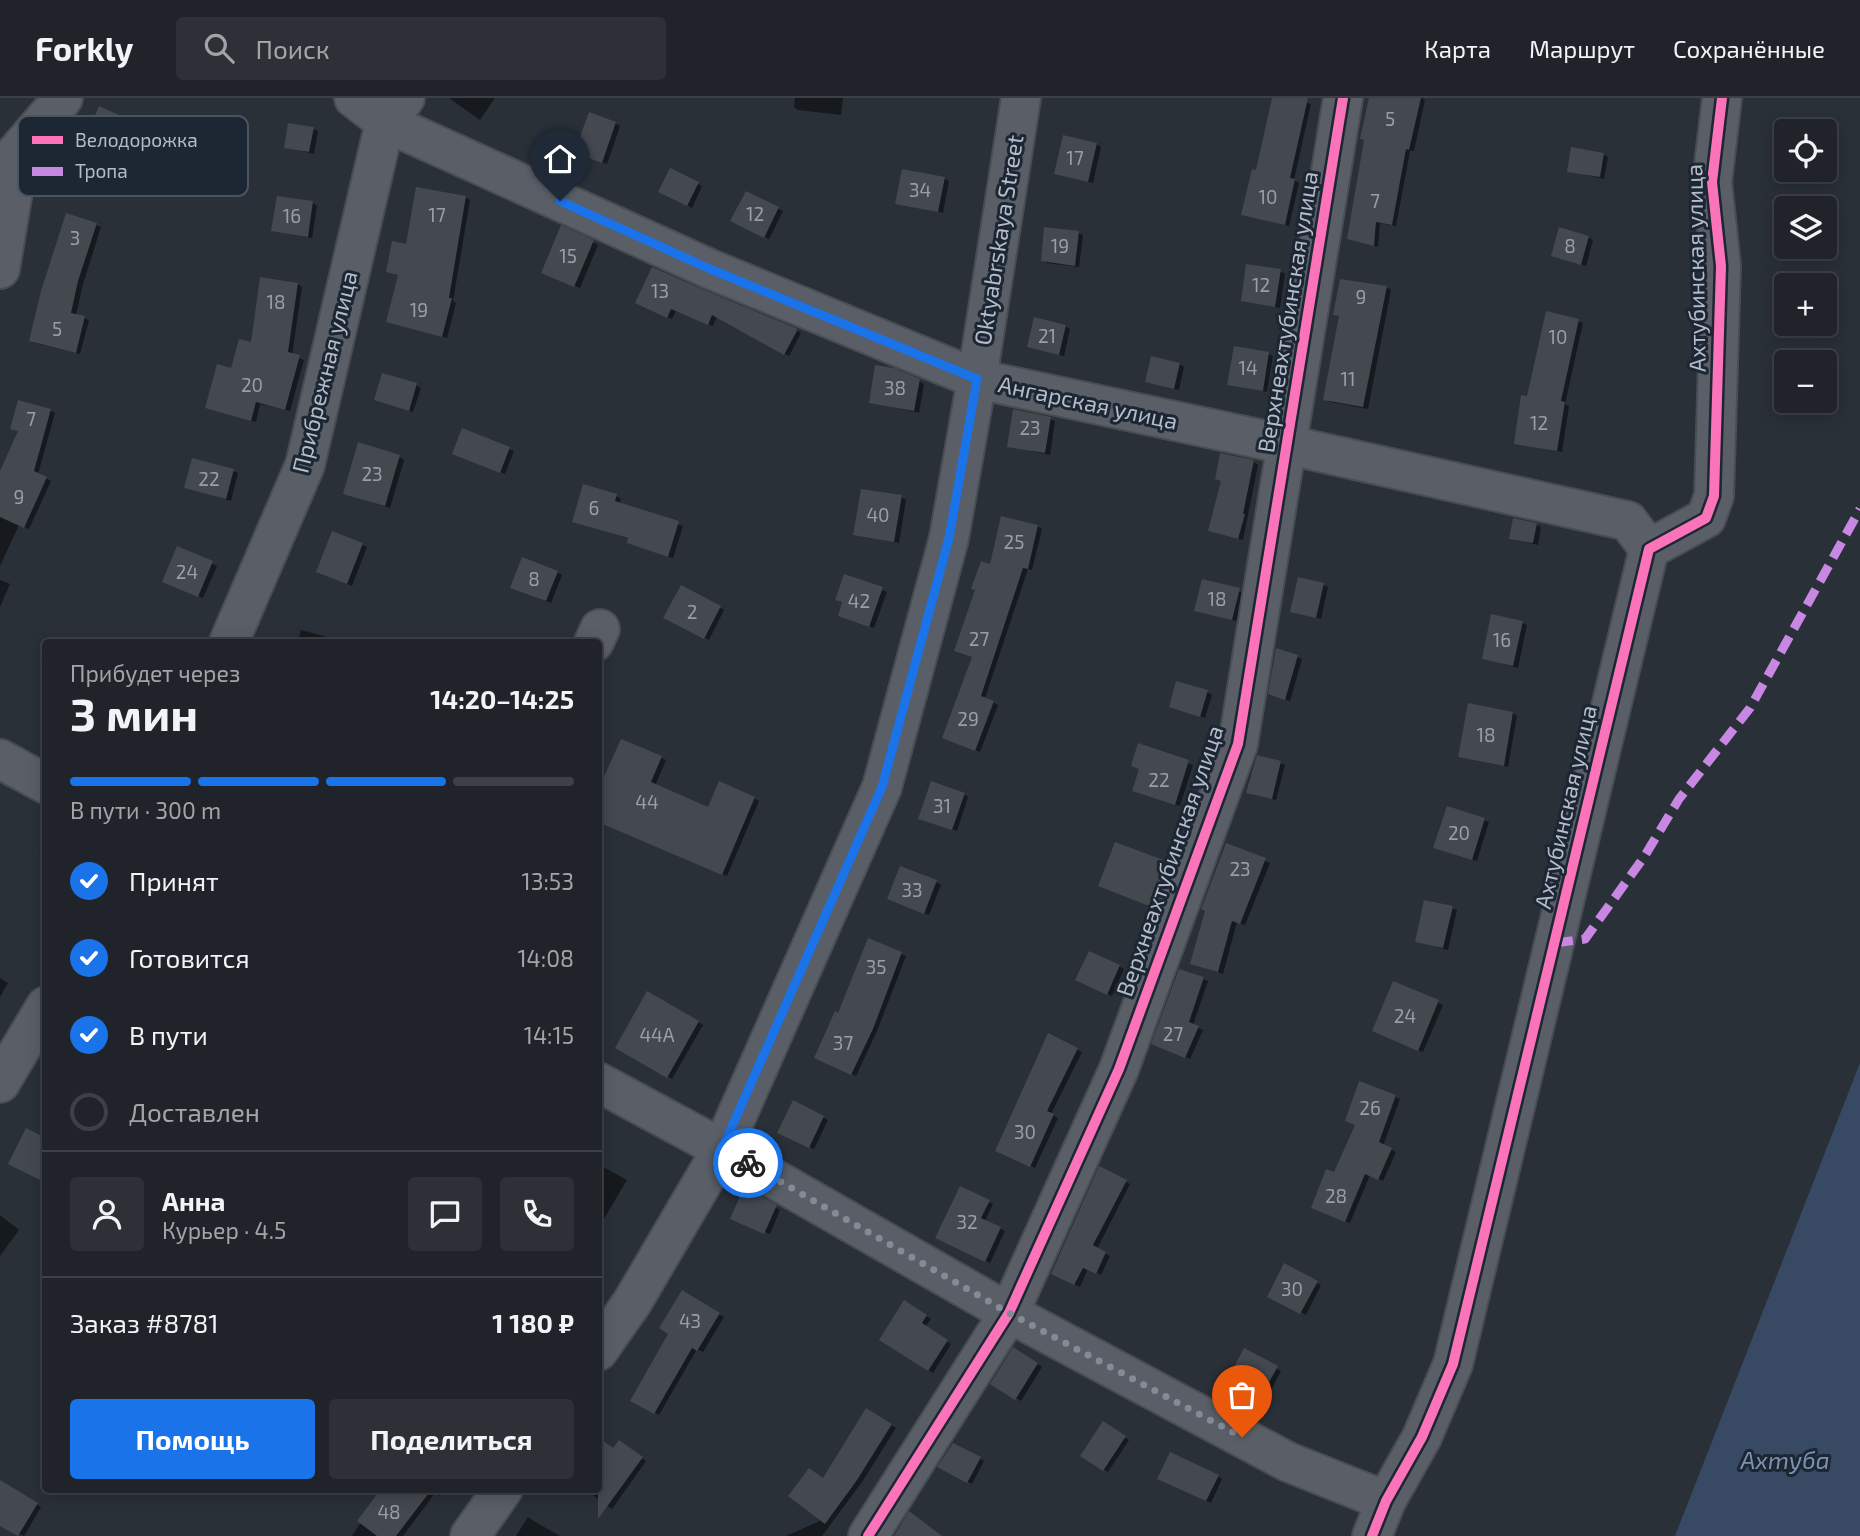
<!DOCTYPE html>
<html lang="ru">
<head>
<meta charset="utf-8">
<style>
  body { margin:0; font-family:"Exo 2",sans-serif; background:#2d3036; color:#f1f3f6; height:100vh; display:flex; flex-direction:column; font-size:26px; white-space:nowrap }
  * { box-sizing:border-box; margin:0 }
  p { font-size:23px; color:#a2a4a8 }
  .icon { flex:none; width:38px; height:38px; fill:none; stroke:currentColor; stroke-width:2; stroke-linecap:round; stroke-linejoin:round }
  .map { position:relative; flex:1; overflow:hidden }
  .side { position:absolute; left:42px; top:541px; width:560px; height:854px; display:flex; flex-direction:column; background:#20242a; border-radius:7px; box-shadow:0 4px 18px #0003,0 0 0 2px #3d4147 }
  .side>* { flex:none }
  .controls { position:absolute; left:1774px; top:21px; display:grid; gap:14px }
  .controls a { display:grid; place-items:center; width:63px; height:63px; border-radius:7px; background:#20242a; box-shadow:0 4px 18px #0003,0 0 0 2px #3d4147; font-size:35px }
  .pin { position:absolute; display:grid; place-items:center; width:60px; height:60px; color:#fff; margin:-72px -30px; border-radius:50% 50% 50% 0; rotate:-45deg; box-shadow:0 0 7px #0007 }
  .pin .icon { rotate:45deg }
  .courier { position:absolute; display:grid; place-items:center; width:70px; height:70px; margin:-35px; border:5px solid #1a73e8; border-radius:50%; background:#fff; color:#222; box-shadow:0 2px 9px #0007 }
  .headline em { font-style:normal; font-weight:700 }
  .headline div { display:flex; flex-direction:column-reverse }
  .headline { display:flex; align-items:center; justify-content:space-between; height:119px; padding:0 28px }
  h1 { font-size:46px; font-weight:700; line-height:52px }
  .bar { display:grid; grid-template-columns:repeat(4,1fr); gap:10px 7px; align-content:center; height:84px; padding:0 28px }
  .bar i { height:9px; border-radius:5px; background:#3d4147 }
  .bar .active { background:#1a73e8 }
  .bar p { grid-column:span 4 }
  .line { display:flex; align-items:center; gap:18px; padding:0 28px; border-top:2px solid #3d4147 }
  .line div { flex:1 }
  .round { display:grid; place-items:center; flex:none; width:74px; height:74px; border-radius:7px; background:#2d3036 }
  ol { padding:0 28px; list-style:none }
  li { display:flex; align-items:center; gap:21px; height:77px }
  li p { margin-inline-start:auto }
  li .icon { padding:7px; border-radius:50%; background:#1a73e8; color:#fff; stroke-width:4 }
  li:last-child { color:#a2a4a8 }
  li i { width:38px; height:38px; border:4px solid #3d4147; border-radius:50% }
  .button { display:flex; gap:14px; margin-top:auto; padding:14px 28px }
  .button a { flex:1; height:80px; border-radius:7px; background:#1a73e8; color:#fff; font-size:28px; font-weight:700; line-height:80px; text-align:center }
  .button a+a { background:#2d3036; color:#f1f3f6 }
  header { display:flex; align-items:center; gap:42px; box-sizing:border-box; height:98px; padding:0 35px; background:#20242a; border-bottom:2px solid #3d4147 }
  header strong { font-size:33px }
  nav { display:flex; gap:38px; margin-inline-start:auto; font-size:24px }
  .search { width:490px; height:63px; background:#2d3036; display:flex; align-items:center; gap:18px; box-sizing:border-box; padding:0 24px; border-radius:7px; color:#a2a4a8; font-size:26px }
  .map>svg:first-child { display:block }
  .water { fill:#384963 }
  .shadow { fill:#0007 }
  .building { fill:#444950 }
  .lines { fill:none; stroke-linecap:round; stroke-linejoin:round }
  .minor-casing { stroke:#484c53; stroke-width:42 }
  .minor { stroke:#5a5e66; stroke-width:38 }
  .quiet { stroke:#c787e3; stroke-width:9; stroke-dasharray:18 9; stroke-linecap:butt }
  .cycleway-casing { stroke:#1d2633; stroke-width:15 }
  .cycleway { stroke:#fb73b8; stroke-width:10 }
  .done { stroke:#848b96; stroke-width:7; stroke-dasharray:0 12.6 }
  .route { stroke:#1a73e8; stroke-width:9 }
  .labels { text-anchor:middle; stroke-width:6; stroke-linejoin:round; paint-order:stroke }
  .number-label { font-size:19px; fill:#989fab }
  .street-label { font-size:23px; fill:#b4bcc9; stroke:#1d2633 }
  .water-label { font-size:24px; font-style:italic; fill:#7c92b1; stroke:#1d2633 }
  .key { fill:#1d2633; stroke:#4a5360; stroke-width:2 }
  .key-label { font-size:19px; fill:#b4bcc9 }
</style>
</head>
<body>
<header>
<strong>Forkly</strong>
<div class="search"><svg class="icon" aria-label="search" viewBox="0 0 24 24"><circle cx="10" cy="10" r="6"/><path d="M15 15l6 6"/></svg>Поиск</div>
<nav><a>Карта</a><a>Маршрут</a><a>Сохранённые</a></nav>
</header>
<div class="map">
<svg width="1860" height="1438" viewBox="0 0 1860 1438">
  <rect width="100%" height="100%" fill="#2a3038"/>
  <path class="water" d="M1860,965V1438H1675Z"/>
  <path class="shadow" d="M449,0H495L480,22Z
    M795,0H843L841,17L798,12L794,9Z
    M1273,0H1293L1311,6L1294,82L1299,85L1289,128L1243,116L1258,74Z
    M1370,0H1422L1425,2L1414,53H1410L1396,128L1380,125L1378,149L1349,140L1366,43Z
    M615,25L620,28L607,66L581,57Z
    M313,31L318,33L314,56L286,49Z
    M1096,46L1101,49L1093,85L1056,75Z
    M1603,56L1608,59L1604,81L1569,73Z
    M671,72L702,88L692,110L660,93Z
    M944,80L949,83L943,115L897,105Z
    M747,95L783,113L769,141L733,123Z
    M465,99L470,102L453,203L456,205L447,240L388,223L400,178L388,173L408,148Z
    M313,105L317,108L312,140L273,132Z
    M96,127L101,129L83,186L76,217L89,222L80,256L35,245L31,242Z
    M1078,135L1083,137L1079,169L1047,165L1043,162Z
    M1588,139L1593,142L1586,168L1553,158Z
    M593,144L598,147L580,190L548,177Z
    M652,171L797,232L801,235L789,258L717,218L713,228L676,213L672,221L641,207Z
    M1280,173L1285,176L1280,210L1243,202Z
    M298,186L302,189L292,257L304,262L290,313L260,306L256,324L207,310L233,272Z
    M1386,189L1391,192L1368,311L1330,304L1325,301L1340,219L1335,216Z
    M1547,215L1583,225L1565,306L1569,308L1562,354L1515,345L1528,300Z
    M1065,228L1070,231L1064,258L1029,249Z
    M1268,256L1273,258L1267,294L1229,286Z
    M1180,266L1184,269L1179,292L1147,283Z
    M919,283L924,286L919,315L871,304Z
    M416,287L421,290L413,314L376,302Z
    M50,312L55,315L38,376L51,383L29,431L19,427L0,468V380Z
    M1050,321L1055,323L1050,357L1009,348Z
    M463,333L514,353L505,376L458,358Z
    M399,359L404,362L390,410L350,397Z
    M1254,364L1258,367L1243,442L1215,435Z
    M233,373L238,375L231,403L186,389Z
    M616,398L621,401L619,406L683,428L673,460L633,447L630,441L578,425Z
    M901,399L906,402L899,445L855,436Z
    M1536,427L1541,429L1538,447L1510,440Z
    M1037,428L1042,431L1032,472L1028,471L985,600L998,607L980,654L948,642L974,559L977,492L991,468Z
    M362,447L367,449L352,488L323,476Z
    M178,450L217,468L203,500L169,486Z
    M557,474L562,477L551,505L517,492Z
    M845,478L887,494L874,530L844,520Z
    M0,482L10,486L0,509Z
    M1204,483L1244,495L1237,523L1201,514Z
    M1323,487L1328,489L1321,521L1292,513Z
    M682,489L724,512L709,542L666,519Z
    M1523,525L1527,527L1518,570L1484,560Z
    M301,532L334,541L338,544H298Z
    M1277,552L1302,561L1290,603L1275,598Z
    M1207,594L1212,597L1205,620L1171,608Z
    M1513,615L1517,618L1508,669L1460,659Z
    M1139,648L1193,667L1180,708L1139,695L1141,671Z
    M661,660L666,662L655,688L709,711L754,700L759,703L727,778L598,723Z
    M1280,665L1285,667L1276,702L1252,696Z
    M964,696L968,699L957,733L925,723Z
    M1448,710L1489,724L1477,763L1440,752Z
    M46,744V758L39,755Z
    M1227,747L1270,765L1245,827L1237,824L1223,876L1192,865Z
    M1165,765L1169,768L1167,775L1172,778L1165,797L1159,795L1154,809L1105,790Z
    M936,784L941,787L929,817L894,803Z
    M1452,810L1457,812L1448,852L1417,843Z
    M869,842L906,858L877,933L856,978L821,961Z
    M1119,868L1124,871L1112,898L1082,884Z
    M0,880L8,885L0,899Z
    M1203,881L1208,883L1193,927L1203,932L1190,961L1158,948Z
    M1394,885L1443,907L1423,954L1379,935Z
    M647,896L703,927L672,981L617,949Z
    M1049,938L1082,954L1051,1016L1058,1020L1035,1070L1002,1055Z
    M1395,999L1400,1001L1383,1048L1396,1054L1383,1083L1370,1077L1350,1125L1317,1112L1335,1077Z
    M794,1004L828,1022L814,1051L779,1034Z
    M598,1066L627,1082L598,1131Z
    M1100,1070L1130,1086L1097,1151L1110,1158L1101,1177L1088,1171L1080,1189L1053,1175Z
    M961,1090L993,1106L985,1123L1005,1133L990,1165L937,1139Z
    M745,1091L780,1112L770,1136L735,1121Z
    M0,1117L19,1132L0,1158Z
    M1285,1168L1321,1187L1306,1217L1269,1198Z
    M683,1194L724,1219L703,1254L697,1251L659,1317L632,1302L671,1235Z
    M905,1205L931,1221L925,1229L951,1246L933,1275L881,1241Z
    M1014,1252L1042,1269L1021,1303L992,1285Z
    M1245,1253L1281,1273L1268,1298L1231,1278Z
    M867,1312L896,1330L862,1384L822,1438H786L822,1422L824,1382Z
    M1103,1326L1129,1342L1108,1374L1082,1358Z
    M624,1347L646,1363L612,1411L584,1391H598L614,1351Z
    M954,1347L984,1363L972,1386L940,1369Z
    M1218,1378L1222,1381L1211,1405L1164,1383Z
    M6,1388L41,1409L24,1438L0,1426V1389Z
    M383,1391H447L440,1398L435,1395L403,1438H352Z
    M528,1419L532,1422L560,1438H516Z"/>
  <path class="building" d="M1272,0H1308L1290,80L1295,81L1285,127L1241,117L1252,71L1256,72Z
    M1369,0H1421L1409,52L1406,51L1392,127L1376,124L1374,148L1347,141L1364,42L1360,41Z
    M99,8L132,23L120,50L87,36Z
    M589,14L616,24L602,65L574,55Z
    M288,25L314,29L309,54L284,50Z
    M1063,37L1097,45L1088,84L1054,76Z
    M1571,49L1604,55L1600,79L1567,74Z
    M670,70L699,84L687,108L658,94Z
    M902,71L945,79L938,114L895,106Z
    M416,89L466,98L449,200H452L442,239L386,224L398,177L386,174L392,143L406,146Z
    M746,93L779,109L764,140L730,123Z
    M277,98L313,103L308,139L271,133Z
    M66,115L97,125L78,183L71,215L85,218L76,255L29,243L41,193Z
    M561,127L594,142L574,189L541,175Z
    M1044,129L1079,133L1075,168L1041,163Z
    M1559,129L1589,138L1581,167L1551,158Z
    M1246,166L1281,171L1275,209L1241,203Z
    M652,169L702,191L798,231L784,257L712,217L708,227L671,211L667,220L635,205Z
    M260,179L298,185L288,254L300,257L285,312L256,304L251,323L205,310L217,266L231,270L239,241L251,244Z
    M1340,181L1387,188L1363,309L1323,302L1339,218L1333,217Z
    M1546,213L1579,221L1561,303L1565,304L1557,353L1514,346L1521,297L1527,298Z
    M1034,219L1066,227L1059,257L1027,249Z
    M1234,248L1269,254L1263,293L1227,287Z
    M1151,258L1180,265L1174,291L1145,284Z
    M875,267L894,270L920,281L914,313L869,305Z
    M382,275L417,285L409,313L374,302Z
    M18,302L51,311L34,373L47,379L24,430L0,419V373L18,333L10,331Z
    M1013,311L1051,319L1045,355L1007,349Z
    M462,330L510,349L500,375L452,356Z
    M358,344L400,357L385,408L343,396Z
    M1220,355L1254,362L1243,416H1245L1238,441L1208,433L1221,383L1215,381Z
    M192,360L234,371L226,401L184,390Z
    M583,386L617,396L615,403L679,423L668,459L627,445L628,440L572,424Z
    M861,391L902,397L894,444L853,437Z
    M1001,418L1038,427L1028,471L1023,470L981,598L994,603L975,653L942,640L972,559L954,553L975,492L971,491L981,463L990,466Z
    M1513,420L1537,425L1533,445L1509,441Z
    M332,433L363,445L347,486L316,474Z
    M177,448L213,463L198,499L162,484Z
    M522,459L558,473L546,503L510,490Z
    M844,476L883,489L869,529L838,518L842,504L835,502Z
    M1298,479L1324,485L1316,520L1290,514Z
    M1202,481L1240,490L1232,522L1194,513Z
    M681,487L721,508L704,541L663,520Z
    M1491,516L1523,523L1513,568L1482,561Z
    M1276,550L1298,557L1285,602L1268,596Z
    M1176,583L1208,592L1200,619L1169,609Z
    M1468,605L1513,614L1504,668L1458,659Z
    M621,641L662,658L651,684L708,709L719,683L755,699L722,777L598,724V692Z
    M1138,645L1189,662L1175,707L1132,693L1139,671L1131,668Z
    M1257,657L1281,663L1272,701L1246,695Z
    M931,683L965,695L952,732L918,721Z
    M1447,708L1485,720L1472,762L1433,750Z
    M1115,744L1166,763L1163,771L1168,773L1160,796L1154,794L1149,808L1098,788Z
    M1226,745L1266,760L1240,826L1232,823L1218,874L1190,866L1205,813L1201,811Z
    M900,768L937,782L924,816L887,801Z
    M1424,802L1453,808L1443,850L1415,844Z
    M868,840L902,854L873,931L851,977L814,960L835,913L838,915Z
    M1089,853L1120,867L1107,897L1075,882Z
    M1179,871L1204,879L1189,924L1199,928L1185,960L1151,946Z
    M1393,883L1439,902L1418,953L1372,933Z
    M647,893L699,923L667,980L615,950Z
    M1048,935L1078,950L1047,1013L1054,1016L1030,1069L995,1053Z
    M1359,983L1396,997L1379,1044L1392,1050L1378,1082L1365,1076L1345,1124L1311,1110L1326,1071L1334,1074L1355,1027L1345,1023Z
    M793,1002L824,1018L809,1050L777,1035Z
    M26,1030L46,1040V1085L8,1066Z
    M1099,1068L1127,1082L1093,1147L1106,1154L1096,1176L1083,1170L1074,1187L1051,1176Z
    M960,1088L990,1102L981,1120L1001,1129L985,1164L935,1140Z
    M744,1089L777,1107L764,1136L730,1121Z
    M1284,1165L1318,1183L1300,1216L1267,1199Z
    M682,1192L720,1215L697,1253L692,1250L654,1316L630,1303L668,1236L659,1230Z
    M904,1202L927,1217L922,1225L948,1242L928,1273L879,1242Z
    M1013,1249L1038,1265L1015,1302L990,1286Z
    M1244,1250L1278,1268L1262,1297L1229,1279Z
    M866,1310L892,1326L857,1382L825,1426L788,1398L809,1370L823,1380Z
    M1103,1323L1126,1338L1103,1373L1080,1358Z
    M598,1339L613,1350L619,1342L643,1359L598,1421Z
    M953,1345L981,1359L967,1385L937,1369Z
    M1170,1354L1219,1377L1206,1403L1157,1381Z
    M0,1382L38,1405L18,1438L0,1428Z
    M381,1391H432L396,1438H377L357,1423Z
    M909,1413L942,1438H894Z"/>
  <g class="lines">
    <g class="minor-casing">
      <path id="minor" d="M354,0L385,24L710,171L977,281L1288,347L1628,423L1649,451
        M3,70L63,0
        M0,171L20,51
        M229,544L305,367L385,24L405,0
        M594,544L600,531
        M0,661L46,686
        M598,984L722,1051L1009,1215L1288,1364L1386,1403
        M0,985L46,908
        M598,1253L633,1203L722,1051L882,689L949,440L977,281L1021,0
        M470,1438L503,1391
        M868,1438L1009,1215L1119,971L1238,646L1343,0
        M1372,1438L1386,1403L1422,1339L1453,1266L1649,451L1706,420L1714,398L1721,168L1712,84L1722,0"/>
    </g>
    <use href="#minor" class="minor"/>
    <path class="quiet" d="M1555,845L1585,841L1644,759L1679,701L1750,610L1860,411"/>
    <g class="cycleway-casing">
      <path id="cycleway" d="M868,1438L1009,1215L1119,971L1238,646L1343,0
        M1372,1438L1386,1403L1422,1339L1453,1266L1649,451L1706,420L1714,398L1721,168L1712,84L1722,0"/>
    </g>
    <use href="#cycleway" class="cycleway"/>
  </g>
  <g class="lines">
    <path class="done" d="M748,1065L1009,1215L1242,1339"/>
    <path class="route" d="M560,103L710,171L977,281L949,440L882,689L722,1051L748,1065"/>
  </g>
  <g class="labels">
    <g class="number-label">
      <text x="1390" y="28">5</text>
      <text x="1075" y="67">17</text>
      <text x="920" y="99">34</text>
      <text x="1268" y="106">10</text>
      <text x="1375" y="110">7</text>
      <text x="755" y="123">12</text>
      <text x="437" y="124">17</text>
      <text x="292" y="125">16</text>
      <text x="75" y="147">3</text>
      <text x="1060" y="155">19</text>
      <text x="1570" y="155">8</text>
      <text x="568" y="165">15</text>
      <text x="1261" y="194">12</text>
      <text x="660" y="200">13</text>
      <text x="1361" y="206">9</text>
      <text x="276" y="211">18</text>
      <text x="419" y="219">19</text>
      <text x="57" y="238">5</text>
      <text x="1047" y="245">21</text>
      <text x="1558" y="246">10</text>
      <text x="1248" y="277">14</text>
      <text x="1348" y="288">11</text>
      <text x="252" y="294">20</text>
      <text x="895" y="297">38</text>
      <text x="31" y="328">7</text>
      <text x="1539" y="332">12</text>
      <text x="1030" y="337">23</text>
      <text x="372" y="383">23</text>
      <text x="209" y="388">22</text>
      <text x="19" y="406">9</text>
      <text x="594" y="417">6</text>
      <text x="878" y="424">40</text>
      <text x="1014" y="451">25</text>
      <text x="187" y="481">24</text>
      <text x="534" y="488">8</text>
      <text x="1217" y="508">18</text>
      <text x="859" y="510">42</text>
      <text x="692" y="521">2</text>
      <text x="979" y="548">27</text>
      <text x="1502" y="549">16</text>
      <text x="968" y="628">29</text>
      <text x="1486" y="644">18</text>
      <text x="1159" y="689">22</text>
      <text x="647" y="711">44</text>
      <text x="942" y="715">31</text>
      <text x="1459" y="742">20</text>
      <text x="1240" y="778">23</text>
      <text x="912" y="799">33</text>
      <text x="876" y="876">35</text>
      <text x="1405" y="925">24</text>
      <text x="1173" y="943">27</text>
      <text x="657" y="944">44А</text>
      <text x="843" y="952">37</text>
      <text x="1370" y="1017">26</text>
      <text x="1025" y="1041">30</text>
      <text x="1336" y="1105">28</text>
      <text x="967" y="1131">32</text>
      <text x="1292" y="1198">30</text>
      <text x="690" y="1230">43</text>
      <text x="389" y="1421">48</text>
    </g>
    <g class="street-label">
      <text transform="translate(999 142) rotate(-81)" y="8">Oktyabrskaya Street</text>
      <text transform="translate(1696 170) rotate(-91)" y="8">Ахтубинская улица</text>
      <text transform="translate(1288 214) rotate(-81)" y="8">Верхнеахтубинская улица</text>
      <text transform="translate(325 274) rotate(-76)" y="8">Прибрежная улица</text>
      <text transform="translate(1088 305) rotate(12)" y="8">Ангарская улица</text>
      <text transform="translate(1566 709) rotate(-77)" y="8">Ахтубинская улица</text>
      <text transform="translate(1170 763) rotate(-71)" y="8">Верхнеахтубинская улица</text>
    </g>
    <g class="water-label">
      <text x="1785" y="1371">Ахтуба</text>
    </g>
  </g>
  <rect x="18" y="18" width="230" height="80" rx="10" class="key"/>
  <rect x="32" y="38" width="31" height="8" fill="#fb73b8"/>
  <rect x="32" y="69" width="31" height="9" fill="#c787e3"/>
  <g class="key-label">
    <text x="75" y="49">Велодорожка</text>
    <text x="75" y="80">Тропа</text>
  </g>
</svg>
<div class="controls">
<a><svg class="icon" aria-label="locate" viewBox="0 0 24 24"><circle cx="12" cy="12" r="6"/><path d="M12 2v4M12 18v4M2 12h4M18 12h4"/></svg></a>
<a><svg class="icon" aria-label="layers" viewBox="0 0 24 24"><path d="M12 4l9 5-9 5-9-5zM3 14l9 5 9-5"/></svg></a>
<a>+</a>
<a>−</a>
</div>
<div class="pin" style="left:1242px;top:1339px;background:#ea580c"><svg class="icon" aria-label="bag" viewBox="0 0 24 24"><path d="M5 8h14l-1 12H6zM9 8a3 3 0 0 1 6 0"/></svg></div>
<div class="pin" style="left:560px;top:103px;background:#1f2937"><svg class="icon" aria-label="home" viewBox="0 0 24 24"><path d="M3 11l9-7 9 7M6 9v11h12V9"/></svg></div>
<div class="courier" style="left:748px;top:1065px"><svg class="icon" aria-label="bike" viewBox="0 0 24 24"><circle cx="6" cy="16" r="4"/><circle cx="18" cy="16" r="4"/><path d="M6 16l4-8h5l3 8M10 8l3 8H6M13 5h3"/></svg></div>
<section class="side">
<div class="headline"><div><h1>3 мин</h1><p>Прибудет через</p></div><em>14:20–14:25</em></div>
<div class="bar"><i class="active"></i><i class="active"></i><i class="active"></i><i></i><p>В пути · 300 m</p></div>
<ol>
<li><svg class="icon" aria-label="check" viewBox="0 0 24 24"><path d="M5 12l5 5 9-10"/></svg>Принят<p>13:53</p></li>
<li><svg class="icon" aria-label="check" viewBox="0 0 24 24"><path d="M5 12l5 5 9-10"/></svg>Готовится<p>14:08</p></li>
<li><svg class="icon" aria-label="check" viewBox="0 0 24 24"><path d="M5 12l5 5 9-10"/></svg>В пути<p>14:15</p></li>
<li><i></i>Доставлен</li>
</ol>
<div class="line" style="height:126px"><a class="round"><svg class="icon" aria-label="person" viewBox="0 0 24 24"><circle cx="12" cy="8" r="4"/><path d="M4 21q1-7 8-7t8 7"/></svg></a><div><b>Анна</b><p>Курьер · 4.5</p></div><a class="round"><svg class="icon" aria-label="chat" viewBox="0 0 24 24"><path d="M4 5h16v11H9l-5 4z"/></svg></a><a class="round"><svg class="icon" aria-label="phone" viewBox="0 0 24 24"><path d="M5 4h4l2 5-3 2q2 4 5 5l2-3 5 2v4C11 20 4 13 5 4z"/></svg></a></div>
<div class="line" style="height:91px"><div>Заказ #8781</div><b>1 180 ₽</b></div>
<div class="button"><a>Помощь</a><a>Поделиться</a></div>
</section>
</div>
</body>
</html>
